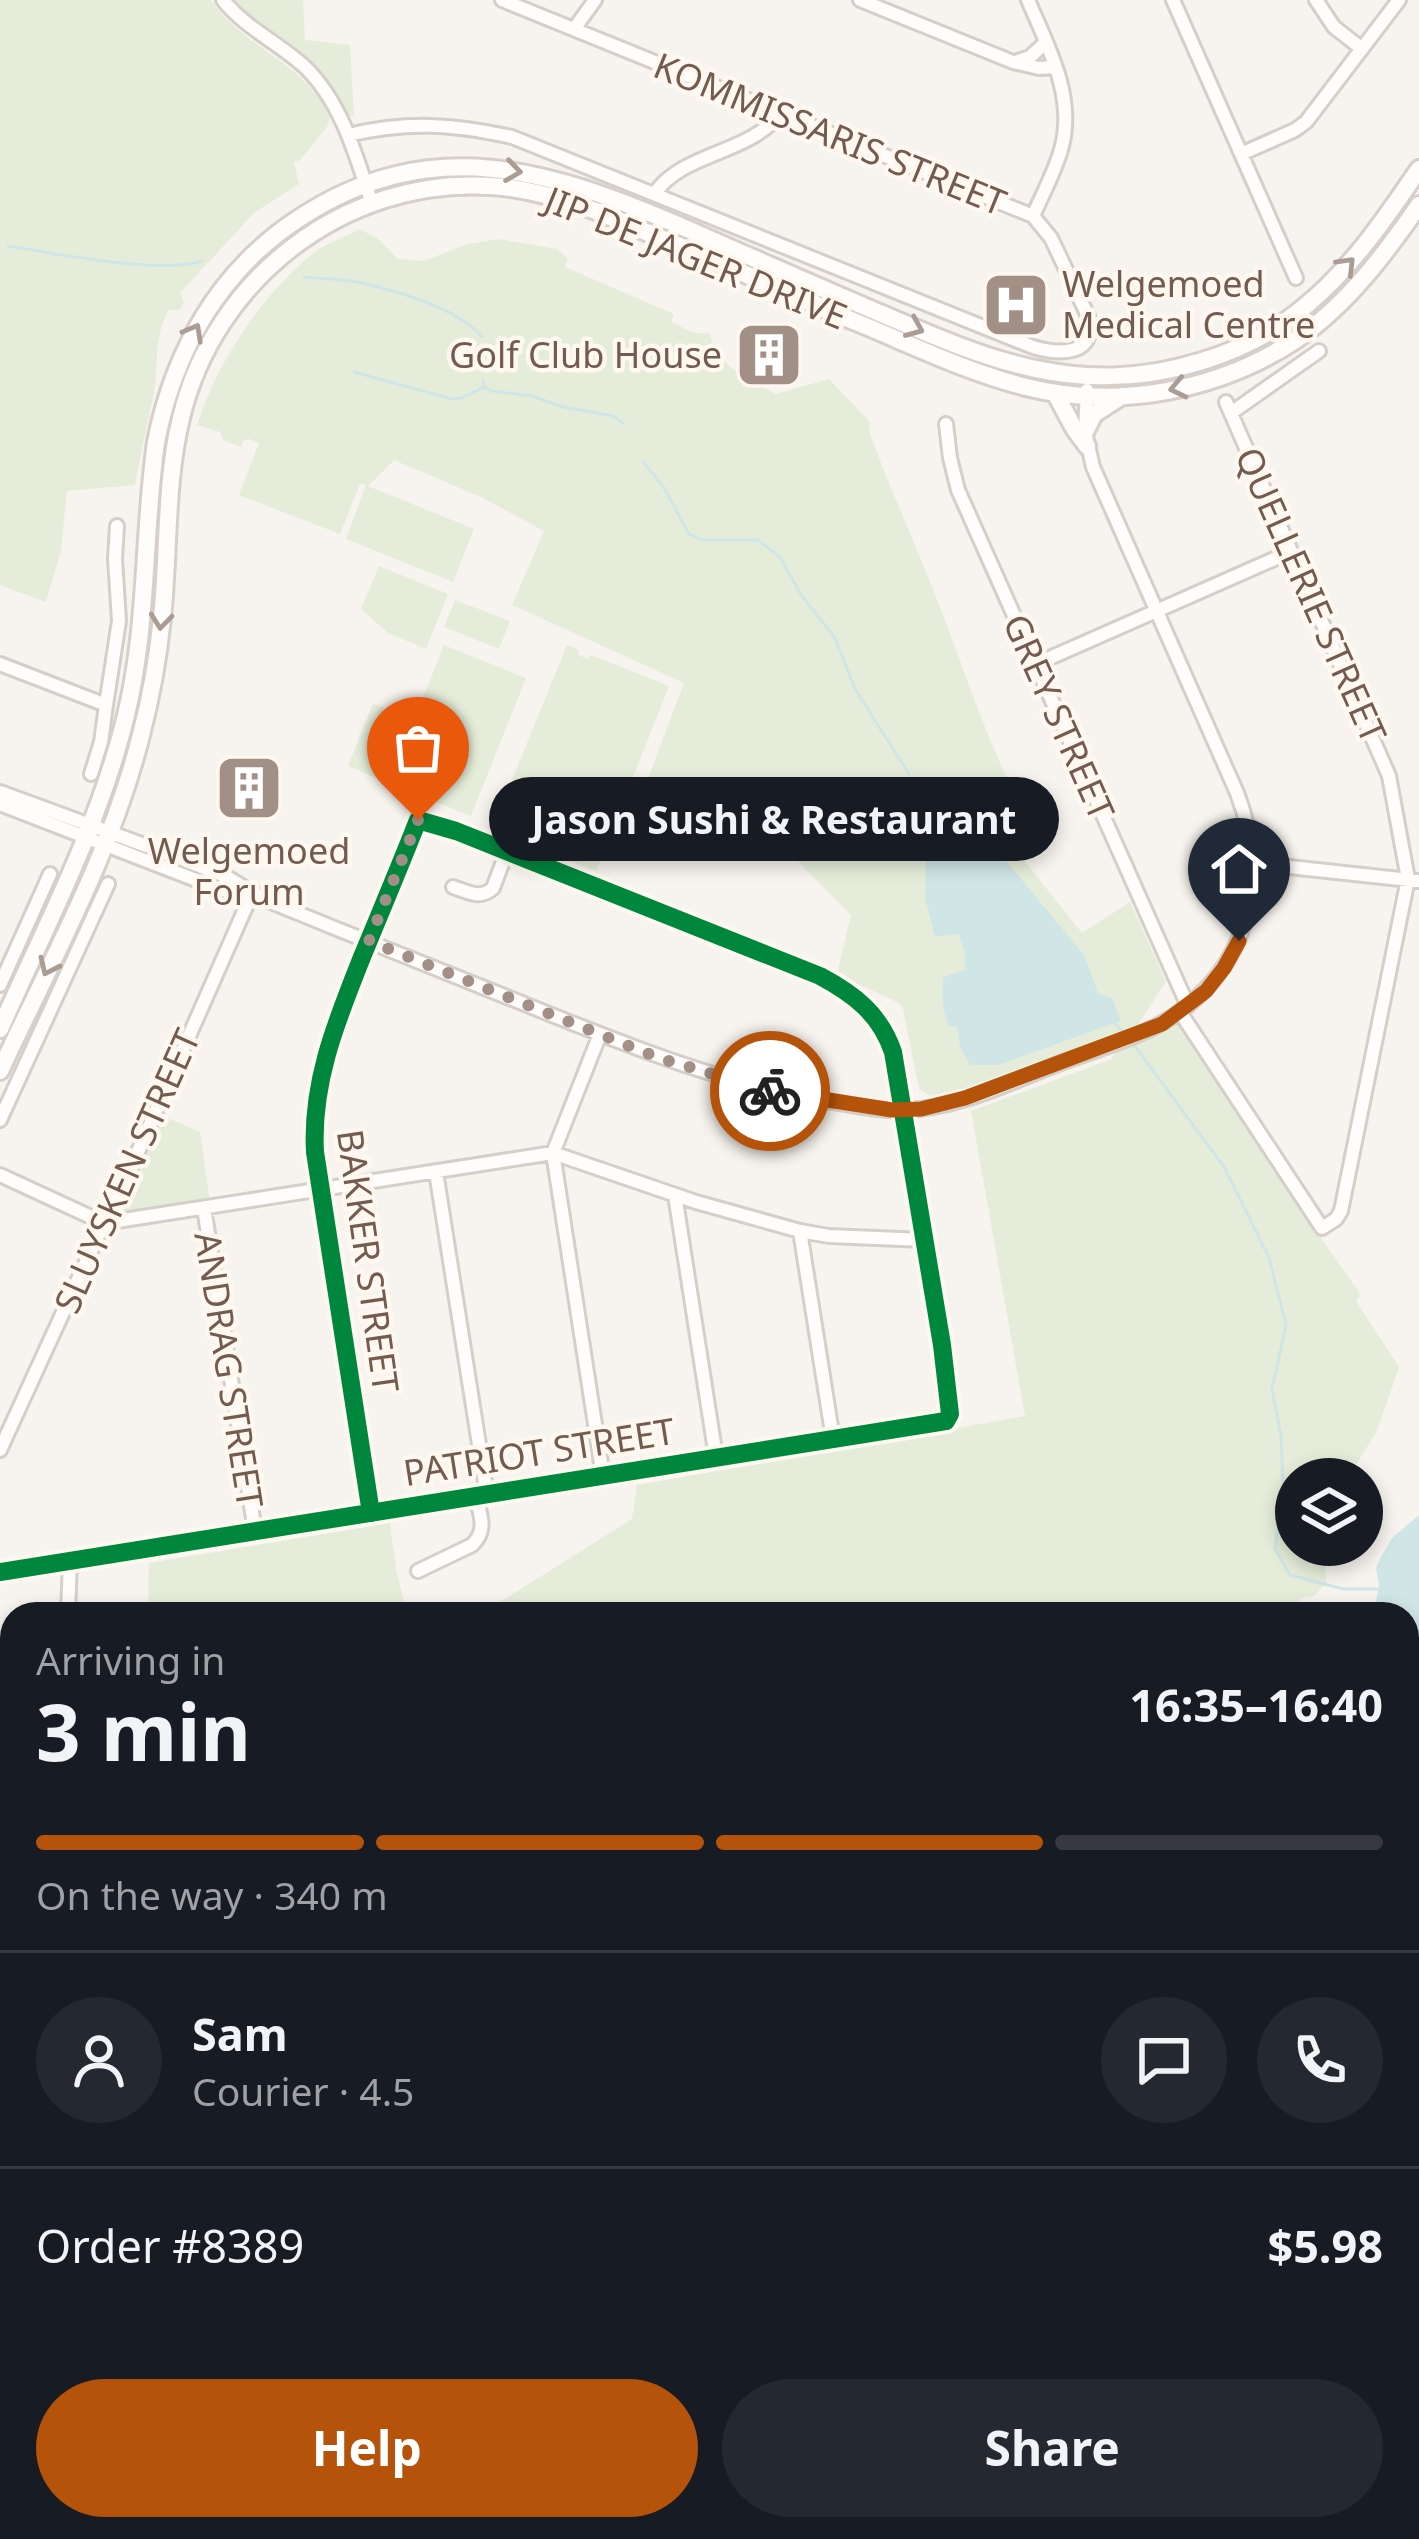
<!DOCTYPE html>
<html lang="en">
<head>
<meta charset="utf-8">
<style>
  body { margin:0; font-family:"Noto Sans",sans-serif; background:#242831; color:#f1f3f6; height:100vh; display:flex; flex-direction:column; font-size:45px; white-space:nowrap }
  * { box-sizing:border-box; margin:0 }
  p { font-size:39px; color:#9ea1a6 }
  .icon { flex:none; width:66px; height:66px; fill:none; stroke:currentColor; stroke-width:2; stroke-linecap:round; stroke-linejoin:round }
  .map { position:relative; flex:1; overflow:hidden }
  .sheet { position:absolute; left:0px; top:1602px; width:1419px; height:939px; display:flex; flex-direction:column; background:#171b24; border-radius:36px 36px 0 0; box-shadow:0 6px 18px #0003 }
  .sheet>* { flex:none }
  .fabs { position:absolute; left:1275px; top:1458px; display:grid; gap:24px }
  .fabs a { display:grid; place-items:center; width:108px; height:108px; border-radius:50%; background:#171b24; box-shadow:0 6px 18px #0003; font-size:60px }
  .pin { position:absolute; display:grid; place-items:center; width:102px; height:102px; color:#fff; margin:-123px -51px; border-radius:50% 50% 50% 0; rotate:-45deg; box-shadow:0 0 12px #0007 }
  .pin .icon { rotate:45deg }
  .courier { position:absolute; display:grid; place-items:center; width:120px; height:120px; margin:-60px; border:9px solid #b45309; border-radius:50%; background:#fff; color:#222; box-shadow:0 3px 15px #0007 }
  .bubble { position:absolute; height:84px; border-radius:42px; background:#171b24; box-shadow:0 6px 18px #0003; font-size:39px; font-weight:700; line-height:84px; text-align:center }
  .overview em { font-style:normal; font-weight:700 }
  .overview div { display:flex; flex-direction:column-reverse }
  .overview { display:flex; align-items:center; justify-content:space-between; height:204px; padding:0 36px }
  h1 { font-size:78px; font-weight:700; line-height:90px }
  .bar { display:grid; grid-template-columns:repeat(4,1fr); gap:18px 12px; align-content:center; height:144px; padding:0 36px }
  .bar i { height:15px; border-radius:9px; background:#363941 }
  .bar .on { background:#b45309 }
  .bar p { grid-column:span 4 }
  .line { display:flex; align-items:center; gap:30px; padding:0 36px; border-top:3px solid #363941 }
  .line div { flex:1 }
  .round { display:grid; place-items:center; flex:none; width:126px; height:126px; border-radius:63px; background:#242831 }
  .primary-button { display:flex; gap:24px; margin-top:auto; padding:24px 36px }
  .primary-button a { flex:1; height:138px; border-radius:72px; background:#b45309; color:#fff; font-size:48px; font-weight:700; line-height:138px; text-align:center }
  .primary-button a+a { background:#242831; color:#f1f3f6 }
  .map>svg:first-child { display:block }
  .green { fill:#e5edda }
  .water { fill:#d0e5e6 }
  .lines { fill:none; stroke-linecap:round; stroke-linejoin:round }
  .stream { stroke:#d0e5e6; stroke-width:3 }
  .minor-casing { stroke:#d4cfc9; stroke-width:18 }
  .secondary-casing { stroke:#d7d0ca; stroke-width:22 }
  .minor { stroke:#fefdfc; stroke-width:12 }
  .secondary { stroke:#fefdfc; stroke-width:16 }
  .cycleway-casing { stroke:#fef8f0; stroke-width:26 }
  .cycleway { stroke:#00873e; stroke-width:18 }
  .oneway { stroke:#ab9c94 }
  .done { stroke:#a29087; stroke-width:12; stroke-dasharray:0 21.6 }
  .route { stroke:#b45309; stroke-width:15 }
  .labels { text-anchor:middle; stroke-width:9; stroke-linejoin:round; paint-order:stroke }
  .street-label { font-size:36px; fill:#745b4f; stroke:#fef8f0 }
  .poi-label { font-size:36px; fill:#745b4f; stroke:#fef8f0; text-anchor:start }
</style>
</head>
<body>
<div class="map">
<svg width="1419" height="2539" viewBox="0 0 1419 2539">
  <rect width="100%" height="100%" fill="#f7f3ee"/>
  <path class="green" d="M0,0H211C242,47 306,63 330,117L327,127L300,160L294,162L299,184L254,213L180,293L184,303L180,310H169C153,336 159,367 153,397C147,426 140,455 135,485L67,491L61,550L46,602L0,585Z
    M231,0H303L305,40L350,45L354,116L347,117L331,89Z
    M360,229L378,239L398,259L424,261L464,245L498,239L557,249L568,259L565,267L674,314L671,322C683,327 696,337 709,332C718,367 746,378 776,394L829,379L870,422L869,431C890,489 916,545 938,602C967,676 990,754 1031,823L1010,843L1082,933L1130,902L1166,981L1138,1025L968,1087L930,1096L919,1089L903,1008L899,1003L837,974L851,915L773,836L644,789L684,683L512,605L544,531L483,498L394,460L368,486L474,529L453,582L346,539L366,485L360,484L340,534L239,495L259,443L250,439L243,441L241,447L223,440L220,432L197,425C217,363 260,297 311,255C324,244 345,237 360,229Z
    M379,566L448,594L426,649L388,633L361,609Z
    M455,600L510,621L499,649L444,627Z
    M444,645L526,678L471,816L389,783Z
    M567,645L579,650L578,655L589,659L591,655L669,686L596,871L492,829Z
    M373,704L402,716L377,778L348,766Z
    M1177,1024L1185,1029L1195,1043L1271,1165L1299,1201L1316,1231L1359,1292L1360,1296L1356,1301L1399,1367L1377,1431L1347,1479H1296V1545H1318L1325,1561L1326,1583L1314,1596L1301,1598L1296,1614H472L500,1602L632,1519L637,1485L1025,1416L971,1111L1112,1059L1116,1048C1138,1044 1156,1027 1177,1024Z
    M159,1114L200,1132L210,1203L124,1215L117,1206Z
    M390,1523L396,1569L407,1614H148L149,1563Z"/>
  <path class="water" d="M928,797L949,798L1012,868L1084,955L1098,993L1112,998L1121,1021L998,1065H970L960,1047L957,1026H949C942,1009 942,995 943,977L965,970V952L958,934L935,937L925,898L926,852L922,801Z
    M1419,1515V1657L1407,1639V1614L1381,1613L1375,1607L1379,1585L1376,1568L1380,1559L1392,1538Z"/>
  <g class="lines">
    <path class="stream" d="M8,246C53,253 162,275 202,261
      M304,277C326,279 350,279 371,285C403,293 462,311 482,337
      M354,372L452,399L462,398L482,388
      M483,381L484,387L491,391L532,396L563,407L613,416L624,424
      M643,462L663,486L689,534L702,540H758L780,557L801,595L835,638L855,689L909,774
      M918,787L928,797
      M1115,1023L1126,1035
      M1132,1042L1224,1167L1269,1258L1286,1325L1272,1389L1281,1436L1283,1485L1275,1549L1290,1575L1343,1589H1377"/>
    <g class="minor-casing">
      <path id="minor" d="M223,0C245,28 279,43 305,67C342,103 356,156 372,204
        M860,0L1013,62L1039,68L1055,67
        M1028,0C1047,45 1075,95 1062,146C1056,170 1043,193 1033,216
        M1173,0L1296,278
        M1316,0L1334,27L1362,49
        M574,29L595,0
        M1015,62L1030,57L1046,42
        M348,135C408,121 453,124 512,137L1033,347C1060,355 1098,356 1088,316L1051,238L1033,216L502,0
        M1241,154L1295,130L1306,122L1399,0
        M655,193C683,152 748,155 781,113
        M1231,413L1319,351
        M946,424L950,458L958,490L1188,1006
        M0,664L106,705L119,621L115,559L117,526
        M1036,664L1290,552
        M91,774L101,742L106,705
        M0,792L174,856L227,877L261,898C351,935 441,971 532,1007C631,1047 728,1086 834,1102C858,1106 883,1112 907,1110C960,1108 1013,1081 1063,1062C1104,1047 1151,1035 1186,1007C1253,954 1267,871 1237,793L1093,467L1085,432L1087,390
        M0,804L222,890L252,897
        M1253,863L1419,881
        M453,887C468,892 480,900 493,888L507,851
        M0,985L50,874
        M1180,1012L1322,1228L1336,1219L1341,1211L1408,879L1389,776L1226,402
        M600,1034L553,1153L603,1476
        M0,1120L108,884
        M436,1172L487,1495
        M0,1175L104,1223L553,1153L696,1202L800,1231L829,1236L924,1240
        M675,1195L716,1457
        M204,1208L255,1531
        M800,1231L833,1439
        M0,1450L102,1227L110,1215L253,891
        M418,1571L472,1545C488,1530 480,1515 476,1496
        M0,1572L946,1421L950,1414L942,1345L893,1052C880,1014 854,994 820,976L456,831L418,820C400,866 381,911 362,957C337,1020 311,1082 315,1152L371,1513
        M68,1614L70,1561
        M0,1947H12
        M1407,1965L1419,1975
        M1407,2089L1419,2075
        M0,2144L12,2143
        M1407,2177C1419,2195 1413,2214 1407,2234
        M0,2290L12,2294
        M0,2389L12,2383
        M0,2398L12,2414
        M1407,2478L1419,2480
        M1407,2487L1419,2490
        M8,2539L34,2529"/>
    </g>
    <g class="secondary-casing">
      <path id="secondary" d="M1055,393L1075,430L1087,446
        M1085,432L1094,414L1122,396
        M0,1029C45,927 100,824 126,715C148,626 143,533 156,442C174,351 219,271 298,219C431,131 551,170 685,228C746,255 807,282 868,308C982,357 1074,400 1199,362C1237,351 1273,333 1303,308C1351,269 1385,219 1419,169
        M0,1071C51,961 112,852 141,735C151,697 158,657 162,618C169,552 165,483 181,418C214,279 345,177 490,186C527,188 562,199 596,211C683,247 770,285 856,322C912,345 967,372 1026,387C1117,410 1219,391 1297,339C1347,305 1385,254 1419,205"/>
    </g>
    <use href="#minor" class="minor"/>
    <use href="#secondary" class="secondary"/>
    <g class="cycleway-casing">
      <path id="cycleway" d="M0,1572L946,1421L950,1414L942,1345L893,1052C880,1014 854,994 820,976L456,831L418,820C400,866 381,911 362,957C337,1020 311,1082 315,1152L371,1513"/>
    </g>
    <use href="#cycleway" class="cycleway"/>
  </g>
  <defs><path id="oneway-chevron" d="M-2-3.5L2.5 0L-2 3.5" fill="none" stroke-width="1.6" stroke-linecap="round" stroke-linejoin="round" transform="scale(3)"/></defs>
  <g class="oneway">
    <use href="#oneway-chevron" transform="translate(513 171) rotate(8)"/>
    <use href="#oneway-chevron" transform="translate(1347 265) rotate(-46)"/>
    <use href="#oneway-chevron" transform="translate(915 328) rotate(23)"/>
    <use href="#oneway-chevron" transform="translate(194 332) rotate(-61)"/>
    <use href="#oneway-chevron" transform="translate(1178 388) rotate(168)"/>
    <use href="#oneway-chevron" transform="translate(161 621) rotate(96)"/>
    <use href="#oneway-chevron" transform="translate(48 967) rotate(115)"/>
  </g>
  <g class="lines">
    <path class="done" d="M418,820L369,941L659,1058L770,1091"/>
    <path class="route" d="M770,1091L892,1110L921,1109L965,1098L1162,1024L1206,991L1224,968L1239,941"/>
  </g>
  <defs>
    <g id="hospital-square" transform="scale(3.45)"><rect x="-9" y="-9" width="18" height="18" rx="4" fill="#a29087" stroke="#fef8f0"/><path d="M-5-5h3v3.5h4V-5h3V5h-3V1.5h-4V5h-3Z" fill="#fff"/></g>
    <g id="building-square" transform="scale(3.45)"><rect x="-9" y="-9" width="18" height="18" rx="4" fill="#a29087" stroke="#fef8f0"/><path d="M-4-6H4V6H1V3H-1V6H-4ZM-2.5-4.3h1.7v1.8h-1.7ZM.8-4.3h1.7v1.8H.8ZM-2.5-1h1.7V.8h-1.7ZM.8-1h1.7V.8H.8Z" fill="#fff"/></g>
  </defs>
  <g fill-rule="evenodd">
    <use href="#hospital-square" x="1016" y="305"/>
    <use href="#building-square" x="769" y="355"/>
    <use href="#building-square" x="249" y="788"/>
  </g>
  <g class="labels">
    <g class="street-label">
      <text transform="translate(830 134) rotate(22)" y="13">KOMMISSARIS STREET</text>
      <text transform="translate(696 258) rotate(22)" y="13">JIP DE JAGER DRIVE</text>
      <text transform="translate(1311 595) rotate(66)" y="13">QUELLERIE STREET</text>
      <text transform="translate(1059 717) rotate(66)" y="13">GREY STREET</text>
      <text transform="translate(127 1171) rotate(-66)" y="13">SLUYSKEN STREET</text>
      <text transform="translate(368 1261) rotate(82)" y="13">BAKKER STREET</text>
      <text transform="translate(229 1370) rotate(81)" y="13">ANDRAG STREET</text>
      <text transform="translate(539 1452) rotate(-9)" y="13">PATRIOT STREET</text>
    </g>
    <g class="poi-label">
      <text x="1062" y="297">Welgemoed<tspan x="1062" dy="41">Medical Centre</tspan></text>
      <text x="722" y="368" text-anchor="end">Golf Club House</text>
      <text x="249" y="864" text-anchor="middle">Welgemoed<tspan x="249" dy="41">Forum</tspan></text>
    </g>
  </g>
</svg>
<div class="fabs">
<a><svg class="icon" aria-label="layers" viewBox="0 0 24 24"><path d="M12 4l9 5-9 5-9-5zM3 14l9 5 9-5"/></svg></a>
</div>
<div class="pin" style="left:418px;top:820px;background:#ea580c"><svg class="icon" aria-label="bag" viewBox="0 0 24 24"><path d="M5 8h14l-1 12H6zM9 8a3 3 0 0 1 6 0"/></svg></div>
<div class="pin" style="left:1239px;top:941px;background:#1f2937"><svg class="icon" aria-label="home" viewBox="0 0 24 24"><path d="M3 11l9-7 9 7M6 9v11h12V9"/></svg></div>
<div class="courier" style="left:770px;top:1091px"><svg class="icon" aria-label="bike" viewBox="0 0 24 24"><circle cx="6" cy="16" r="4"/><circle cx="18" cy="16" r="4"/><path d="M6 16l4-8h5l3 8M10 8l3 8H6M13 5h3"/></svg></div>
<div class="bubble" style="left:489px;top:777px;width:570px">Jason Sushi &amp; Restaurant</div>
<section class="sheet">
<div class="overview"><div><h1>3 min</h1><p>Arriving in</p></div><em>16:35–16:40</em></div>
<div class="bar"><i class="on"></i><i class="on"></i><i class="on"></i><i></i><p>On the way · 340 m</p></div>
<div class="line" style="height:216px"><a class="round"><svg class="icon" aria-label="person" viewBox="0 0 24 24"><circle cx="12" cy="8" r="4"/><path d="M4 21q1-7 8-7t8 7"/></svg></a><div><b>Sam</b><p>Courier · 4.5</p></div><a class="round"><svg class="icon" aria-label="chat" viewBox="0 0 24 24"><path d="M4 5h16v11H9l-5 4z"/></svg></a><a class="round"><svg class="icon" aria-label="phone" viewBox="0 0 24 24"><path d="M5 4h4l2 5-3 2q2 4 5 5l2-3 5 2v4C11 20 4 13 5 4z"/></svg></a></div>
<div class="line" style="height:156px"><div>Order #8389</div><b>$5.98</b></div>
<div class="primary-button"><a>Help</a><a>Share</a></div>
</section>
</div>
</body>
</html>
